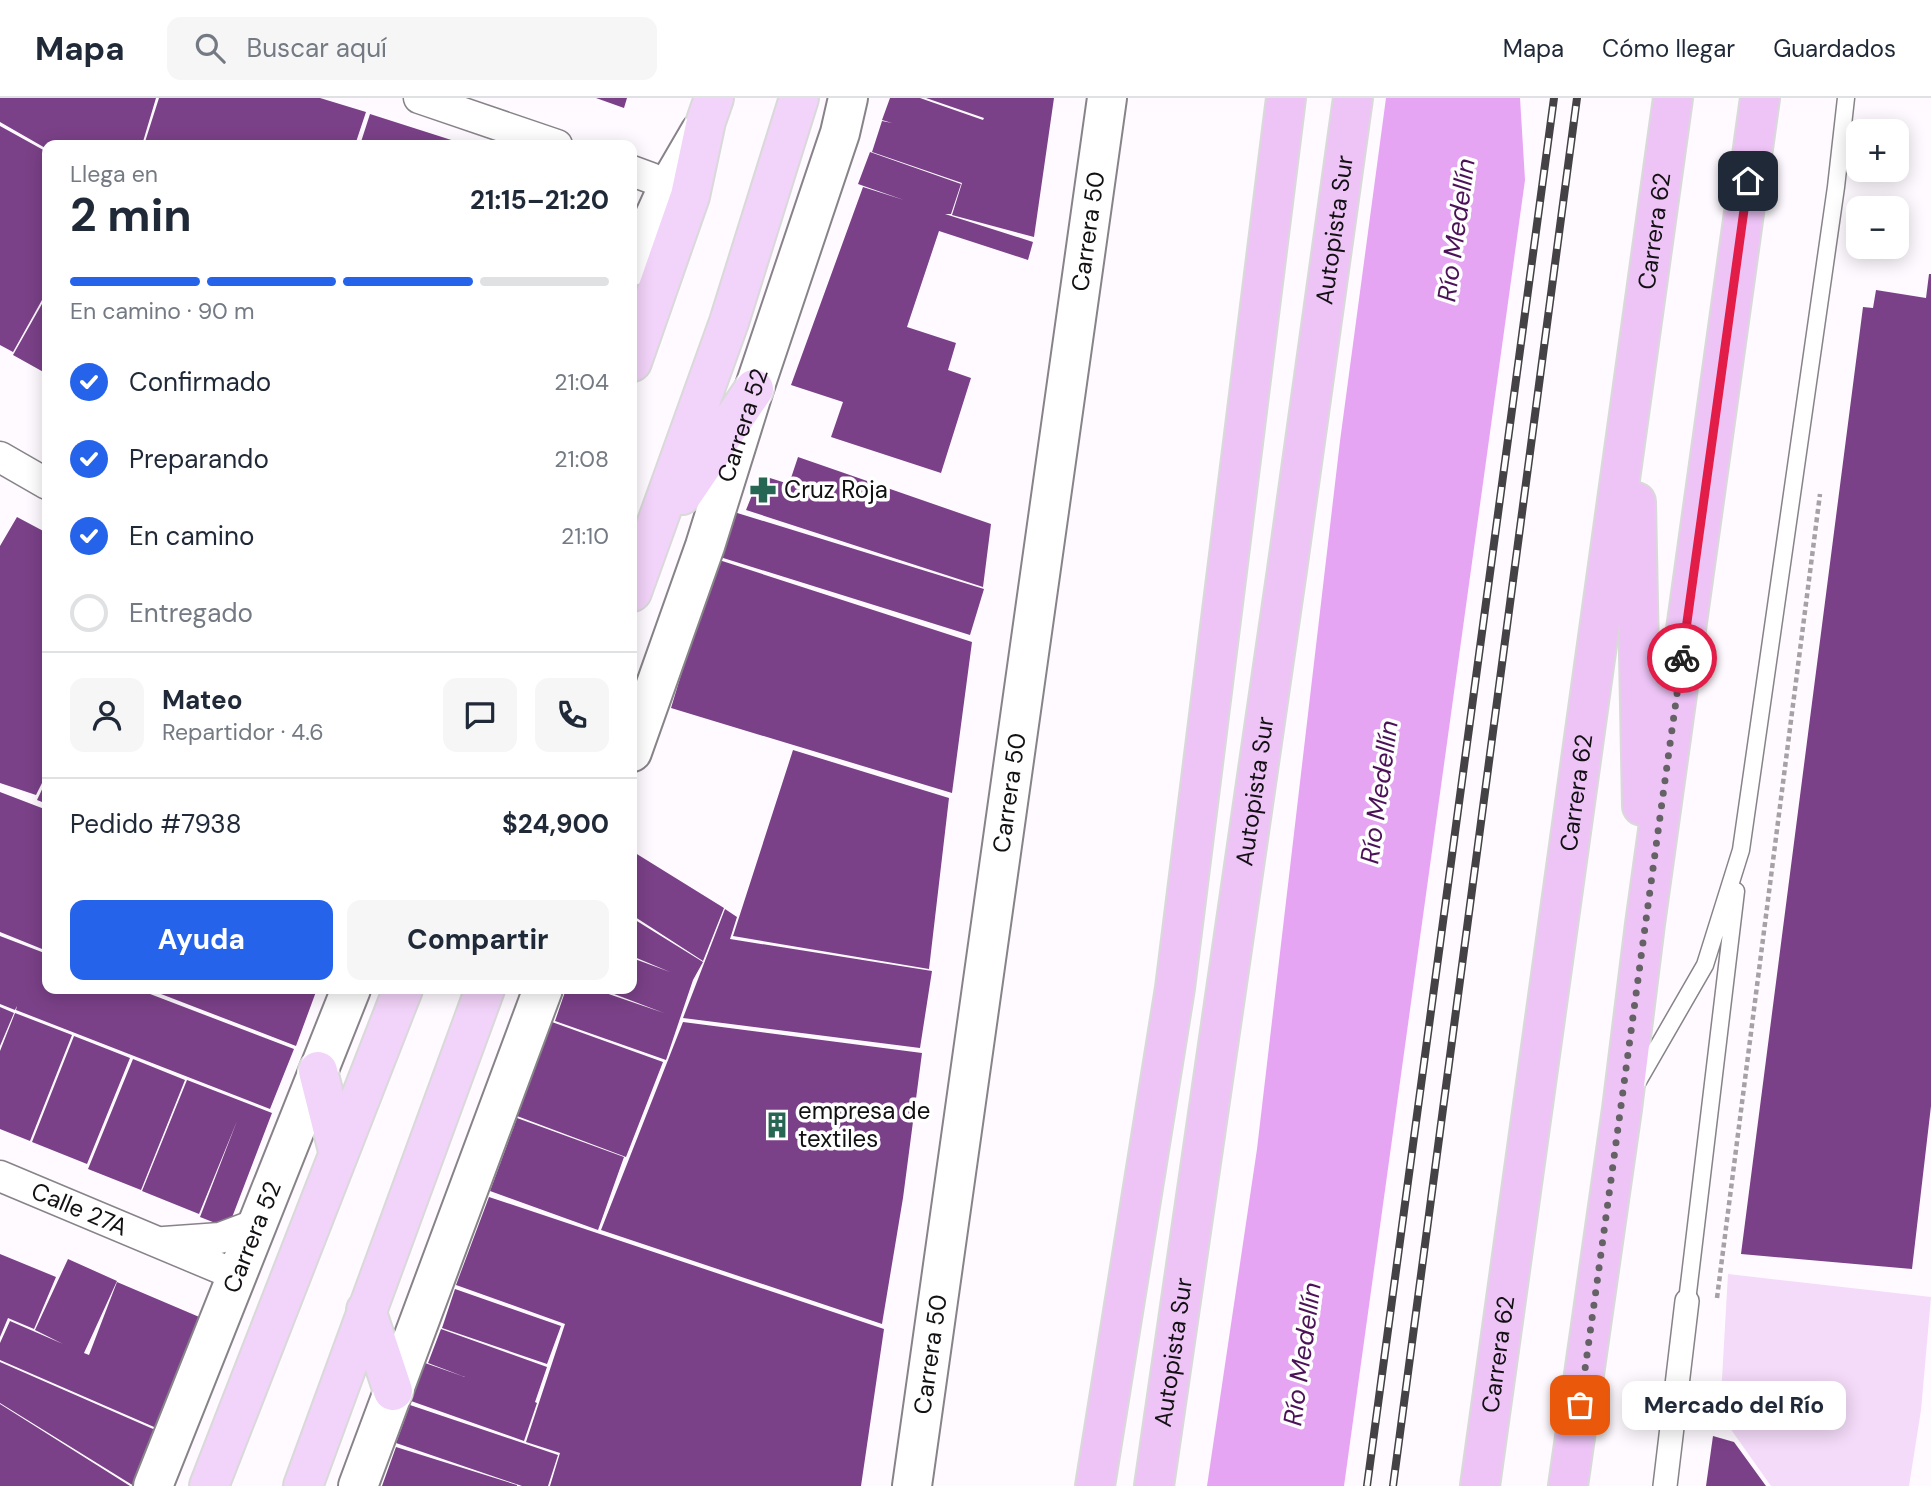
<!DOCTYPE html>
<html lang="es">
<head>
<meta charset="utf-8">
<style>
  body { margin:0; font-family:"DM Sans",sans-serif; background:#f6f6f7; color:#1f2937; height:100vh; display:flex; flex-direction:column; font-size:26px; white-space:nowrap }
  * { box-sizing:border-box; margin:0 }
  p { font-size:23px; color:#747a83 }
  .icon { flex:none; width:38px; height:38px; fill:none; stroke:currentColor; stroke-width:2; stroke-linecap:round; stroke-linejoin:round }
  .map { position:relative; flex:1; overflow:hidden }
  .details { position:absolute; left:42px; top:42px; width:595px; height:854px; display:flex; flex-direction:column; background:#fff; border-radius:14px; box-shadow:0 4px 18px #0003 }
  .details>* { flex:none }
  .controls { position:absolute; left:1846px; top:21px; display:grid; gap:14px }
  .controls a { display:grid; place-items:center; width:63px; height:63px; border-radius:14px; background:#fff; box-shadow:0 4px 18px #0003; font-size:35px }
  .pin { position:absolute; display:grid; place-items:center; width:60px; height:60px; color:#fff; margin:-30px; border-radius:14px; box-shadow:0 4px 10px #0006 }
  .courier { position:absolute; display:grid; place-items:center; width:70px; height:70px; margin:-35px; border:5px solid #e11d48; border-radius:50%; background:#fff; color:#222; box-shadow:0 2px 9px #0007 }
  .bubble { position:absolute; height:49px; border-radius:14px; background:#fff; box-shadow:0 4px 18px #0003; font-size:23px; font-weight:700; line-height:49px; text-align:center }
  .headline em { font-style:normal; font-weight:700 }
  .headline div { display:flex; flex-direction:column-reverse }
  .headline { display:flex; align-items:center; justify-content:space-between; height:119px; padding:0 28px }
  h1 { font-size:46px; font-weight:700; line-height:52px }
  .bar { display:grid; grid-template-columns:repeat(4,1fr); gap:10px 7px; align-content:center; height:84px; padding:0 28px }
  .bar i { height:9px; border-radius:5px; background:#e0e1e3 }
  .bar .active { background:#2563eb }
  .bar p { grid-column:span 4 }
  .line { display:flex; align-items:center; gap:18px; padding:0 28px; border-top:2px solid #e0e1e3 }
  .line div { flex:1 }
  .round { display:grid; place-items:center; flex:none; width:74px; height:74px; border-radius:14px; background:#f6f6f7 }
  ol { padding:0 28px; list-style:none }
  li { display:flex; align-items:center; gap:21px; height:77px }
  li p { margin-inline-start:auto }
  li .icon { padding:7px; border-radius:50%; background:#2563eb; color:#fff; stroke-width:4 }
  li:last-child { color:#747a83 }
  li i { width:38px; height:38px; border:4px solid #e0e1e3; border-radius:50% }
  .action { display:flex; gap:14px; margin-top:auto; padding:14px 28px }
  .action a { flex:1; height:80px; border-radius:14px; background:#2563eb; color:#fff; font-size:28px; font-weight:700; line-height:80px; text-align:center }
  .action a+a { background:#f6f6f7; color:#1f2937 }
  header { display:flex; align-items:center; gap:42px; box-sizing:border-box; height:98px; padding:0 35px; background:#fff; border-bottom:2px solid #e0e1e3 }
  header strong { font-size:33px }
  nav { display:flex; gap:38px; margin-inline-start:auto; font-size:24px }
  .search { width:490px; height:63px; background:#f6f6f7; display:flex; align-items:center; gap:18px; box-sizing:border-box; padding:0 24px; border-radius:14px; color:#747a83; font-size:26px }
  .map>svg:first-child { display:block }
  .green { fill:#f4dbf9 }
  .water { fill:#e5a5f3 }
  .building { fill:#7b4188 }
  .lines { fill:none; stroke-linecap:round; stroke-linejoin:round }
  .service-casing { stroke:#878388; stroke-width:19 }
  .pedestrian-casing { stroke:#878388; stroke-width:26 }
  .minor-casing { stroke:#878388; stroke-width:33 }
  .tertiary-casing { stroke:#878388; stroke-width:42 }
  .primary-casing { stroke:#d9d9d9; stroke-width:42 }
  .trunk-casing { stroke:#d9d9d9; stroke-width:42 }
  .path { stroke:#a5a1a5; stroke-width:4.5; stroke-dasharray:5 3.5; stroke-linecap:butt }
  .service { stroke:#fff; stroke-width:16 }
  .pedestrian { stroke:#fff; stroke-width:23 }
  .minor { stroke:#fff; stroke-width:30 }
  .tertiary { stroke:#fff; stroke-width:38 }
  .primary { stroke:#f2d3f9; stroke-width:38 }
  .trunk { stroke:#eec4f7; stroke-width:38 }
  .rail-casing { stroke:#454245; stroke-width:8 }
  .rail { stroke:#fff; stroke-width:5; stroke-dasharray:16; stroke-linecap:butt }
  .done { stroke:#656265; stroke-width:7; stroke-dasharray:0 12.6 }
  .route { stroke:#e11d48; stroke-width:9 }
  .labels { text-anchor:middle; stroke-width:7; stroke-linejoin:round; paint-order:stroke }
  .street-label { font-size:24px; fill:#121012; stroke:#fff }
  .poi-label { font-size:24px; fill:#121012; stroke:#fff; text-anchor:start }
  .water-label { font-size:26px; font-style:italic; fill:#4c1258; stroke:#fff }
</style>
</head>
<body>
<header>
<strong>Mapa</strong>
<div class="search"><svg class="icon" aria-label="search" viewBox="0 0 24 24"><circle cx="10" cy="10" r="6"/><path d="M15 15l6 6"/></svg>Buscar aquí</div>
<nav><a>Mapa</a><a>Cómo llegar</a><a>Guardados</a></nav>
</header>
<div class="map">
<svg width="1931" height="1388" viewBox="0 0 1931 1388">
  <rect width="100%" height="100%" fill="#fefaff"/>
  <path class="green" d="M1728,1176L1931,1199L1921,1312L1909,1388H1771L1720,1316Z"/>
  <path class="water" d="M1386,0H1520L1525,82L1344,1388H1207L1257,1051L1340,343Z"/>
  <path class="building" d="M0,0H156L142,47H47V51L0,24Z
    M159,0H320L366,14L355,47H144Z
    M596,0H627L624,10Z
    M890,0H920L983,22L984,20L926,0H1054L1034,139L952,117L962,85L872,54L882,23L892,25L882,22Z
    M370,16L467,47H360Z
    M0,28L47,54V193L13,254L0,247Z
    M870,54L961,86L951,116H945L1033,144L1028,162L939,133L907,229L956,245L948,272L971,280L941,375L831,339L843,304L791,287L863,89L904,102L858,86Z
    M1929,176H1931V1008L1912,1171L1741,1156L1863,209L1873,210L1876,192L1926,200Z
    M47,197V276L13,257Z
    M798,359L991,426L983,489L746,412L760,377L789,386Z
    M734,414L984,491L970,537L720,459Z
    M17,419L47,435V675L36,697L0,685V448Z
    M716,461L972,544L952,695L671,610Z
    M793,652L949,700L929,871L733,838Z
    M47,681V706L37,702Z
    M0,694L47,712V853L0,834Z
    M632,753L724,810L703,863L632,817Z
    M725,811L737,819L730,841L932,873L920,950L683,920Z
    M632,820L703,864L693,882L666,962L555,923L566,891H594L664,915L601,891H632V860L670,874L632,858Z
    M0,838L47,856V891H137L294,951L270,1011L16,912L17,908L15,912L0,906Z
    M148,891H317L296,948Z
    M0,909L14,915L0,948Z
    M15,915L72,937L30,1043L0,1031V953Z
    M552,924L663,964L626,1059L517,1018Z
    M683,924L922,955L903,1100L882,1226L601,1132Z
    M74,938L130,960L87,1066L32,1044Z
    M133,961L185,982L141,1092L88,1071Z
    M187,982L272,1015L228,1130L200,1119L237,1023L199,1116L142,1093Z
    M517,1020L624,1059L598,1132L490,1093Z
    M489,1099L884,1231L861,1388H550L560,1355L526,1344L565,1226L456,1187Z
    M0,1156L56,1179L34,1231L8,1220L0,1239Z
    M68,1161L117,1183L84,1255L89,1257L117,1184L204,1221L161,1332L0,1262V1245L10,1223L63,1246L35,1232Z
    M455,1191L561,1228L547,1266L442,1230Z
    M441,1231L547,1269L535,1304L537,1305L524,1343L411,1303L425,1265L465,1279L428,1265Z
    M0,1264L160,1334L139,1388H134L0,1305Z
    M0,1306L130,1388H0Z
    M410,1307L558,1357L548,1388H522L396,1345Z
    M1713,1338L1734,1344L1766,1388H1706Z
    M396,1349L517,1387V1388H382Z"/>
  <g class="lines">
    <g class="service-casing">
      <path id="service" d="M1637,985L1705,867L1741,752L1836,89L1846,0
        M1687,1203L1736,793"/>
    </g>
    <g class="pedestrian-casing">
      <path id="pedestrian" d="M1665,1388L1687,1203"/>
    </g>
    <g class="minor-casing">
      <g id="minor">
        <path d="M419,0L557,47"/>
        <path d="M632,73L651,80L687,97"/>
        <path d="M0,359L47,386"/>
        <path id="s1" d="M0,1078L236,1177"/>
        <path d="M164,1144L220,1140L257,1126"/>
      </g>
    </g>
    <g class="tertiary-casing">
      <g id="tertiary">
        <path d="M632,168L668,89L700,34"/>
        <path id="s2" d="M632,654L705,448L754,291L840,35L848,0"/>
        <path id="s3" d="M153,1388L351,891"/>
        <path d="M358,1388L543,891"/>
        <path id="s4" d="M912,1388L1107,0"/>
      </g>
    </g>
    <g class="primary-casing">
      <path id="primary" d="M632,264L690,98L706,23L714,0
        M682,397L754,291
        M632,494L729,224L799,0
        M318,973L338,1053
        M366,1212L393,1293
        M209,1388L403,891
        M303,1388L485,891"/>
    </g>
    <g class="trunk-casing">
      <g id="trunk">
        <path d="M1636,404L1642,708"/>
        <path d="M1095,1388L1175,890L1286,0"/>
        <path id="s5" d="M1154,1388L1287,472L1353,0"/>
        <path id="s6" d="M1480,1388L1673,0"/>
        <path d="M1568,1388L1622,1011L1645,826L1760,0"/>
      </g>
    </g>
    <path class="path" d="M1717,1200L1820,396"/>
    <use href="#service" class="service"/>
    <use href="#pedestrian" class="pedestrian"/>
    <use href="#minor" class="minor"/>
    <use href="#tertiary" class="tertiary"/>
    <use href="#primary" class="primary"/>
    <use href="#trunk" class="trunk"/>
    <g class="rail-casing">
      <path id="rail" d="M1367,1388L1554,0
        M1393,1388L1577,0"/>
    </g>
    <use href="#rail" class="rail"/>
  </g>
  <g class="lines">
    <path class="done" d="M1580,1307C1615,1058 1647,809 1682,560"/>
    <path class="route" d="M1682,560L1748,83"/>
  </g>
  <defs>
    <g id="pharmacy-bare" transform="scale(2.1)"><path d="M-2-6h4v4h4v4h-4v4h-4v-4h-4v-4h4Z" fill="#266653" stroke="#fff" stroke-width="2.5" paint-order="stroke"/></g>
    <g id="building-bare" transform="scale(2.1)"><path d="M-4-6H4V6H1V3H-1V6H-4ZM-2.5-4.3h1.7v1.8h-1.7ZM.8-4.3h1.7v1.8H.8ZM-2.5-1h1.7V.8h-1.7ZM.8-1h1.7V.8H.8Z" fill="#266653" stroke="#fff" stroke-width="2.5" paint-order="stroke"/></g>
  </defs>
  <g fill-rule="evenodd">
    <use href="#pharmacy-bare" x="763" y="392"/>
    <use href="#building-bare" x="777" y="1027"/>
  </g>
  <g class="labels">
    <g class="street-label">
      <text dy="8" stroke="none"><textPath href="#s6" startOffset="1267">Carrera 62</textPath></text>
      <text dy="8" stroke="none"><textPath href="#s4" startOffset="1267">Carrera 50</textPath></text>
      <text dy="8" stroke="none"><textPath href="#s5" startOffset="1269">Autopista Sur</textPath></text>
      <text dy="8" stroke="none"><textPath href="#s2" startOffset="345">Carrera 52</textPath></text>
      <text dy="8" stroke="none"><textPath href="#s4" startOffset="700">Carrera 50</textPath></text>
      <text dy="8" stroke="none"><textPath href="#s5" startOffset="702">Autopista Sur</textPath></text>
      <text dy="8" stroke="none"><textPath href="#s6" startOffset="700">Carrera 62</textPath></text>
      <text dy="8" stroke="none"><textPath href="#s1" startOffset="86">Calle 27A</textPath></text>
      <text dy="8" stroke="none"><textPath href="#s3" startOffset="268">Carrera 52</textPath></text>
      <text dy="8" stroke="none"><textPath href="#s4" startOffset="133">Carrera 50</textPath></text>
      <text dy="8" stroke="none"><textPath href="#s5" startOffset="135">Autopista Sur</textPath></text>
      <text dy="8" stroke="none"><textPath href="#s6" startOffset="133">Carrera 62</textPath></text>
    </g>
    <g class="poi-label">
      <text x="784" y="400">Cruz Roja</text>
      <text x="798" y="1021">empresa de<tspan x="798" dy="28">textiles</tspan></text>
    </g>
    <g class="water-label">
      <text transform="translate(1456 132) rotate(-82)" y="9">Río Medellín</text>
      <text transform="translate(1379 694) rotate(-82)" y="9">Río Medellín</text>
      <text transform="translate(1302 1256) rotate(-82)" y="9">Río Medellín</text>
    </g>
  </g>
</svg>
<div class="controls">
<a>+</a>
<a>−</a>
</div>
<div class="pin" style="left:1580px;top:1307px;background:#ea580c"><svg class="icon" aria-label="bag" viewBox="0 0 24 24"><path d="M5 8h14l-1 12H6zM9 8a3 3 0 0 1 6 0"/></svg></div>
<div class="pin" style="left:1748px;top:83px;background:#1f2937"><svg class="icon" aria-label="home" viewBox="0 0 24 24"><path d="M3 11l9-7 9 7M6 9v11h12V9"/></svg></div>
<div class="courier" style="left:1682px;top:560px"><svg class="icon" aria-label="bike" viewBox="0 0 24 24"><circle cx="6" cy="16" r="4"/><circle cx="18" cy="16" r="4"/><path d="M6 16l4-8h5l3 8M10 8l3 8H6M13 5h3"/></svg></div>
<div class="bubble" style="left:1622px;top:1283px;width:224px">Mercado del Río</div>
<section class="details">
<div class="headline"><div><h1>2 min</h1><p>Llega en</p></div><em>21:15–21:20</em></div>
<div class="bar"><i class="active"></i><i class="active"></i><i class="active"></i><i></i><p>En camino · 90 m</p></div>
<ol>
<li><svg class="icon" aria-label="check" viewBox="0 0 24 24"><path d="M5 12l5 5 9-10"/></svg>Confirmado<p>21:04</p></li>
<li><svg class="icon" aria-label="check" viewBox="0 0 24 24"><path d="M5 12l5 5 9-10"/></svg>Preparando<p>21:08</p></li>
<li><svg class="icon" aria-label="check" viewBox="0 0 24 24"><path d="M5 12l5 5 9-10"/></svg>En camino<p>21:10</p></li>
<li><i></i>Entregado</li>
</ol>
<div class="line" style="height:126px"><a class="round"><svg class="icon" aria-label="person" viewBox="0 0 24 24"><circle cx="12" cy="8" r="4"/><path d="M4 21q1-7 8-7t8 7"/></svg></a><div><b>Mateo</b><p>Repartidor · 4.6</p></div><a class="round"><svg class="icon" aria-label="chat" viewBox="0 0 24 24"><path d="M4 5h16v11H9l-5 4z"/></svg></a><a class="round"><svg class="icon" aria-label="phone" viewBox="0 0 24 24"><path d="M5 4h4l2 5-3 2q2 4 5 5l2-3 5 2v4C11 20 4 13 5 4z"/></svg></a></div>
<div class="line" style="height:91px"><div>Pedido #7938</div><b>$24,900</b></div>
<div class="action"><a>Ayuda</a><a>Compartir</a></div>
</section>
</div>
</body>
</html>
